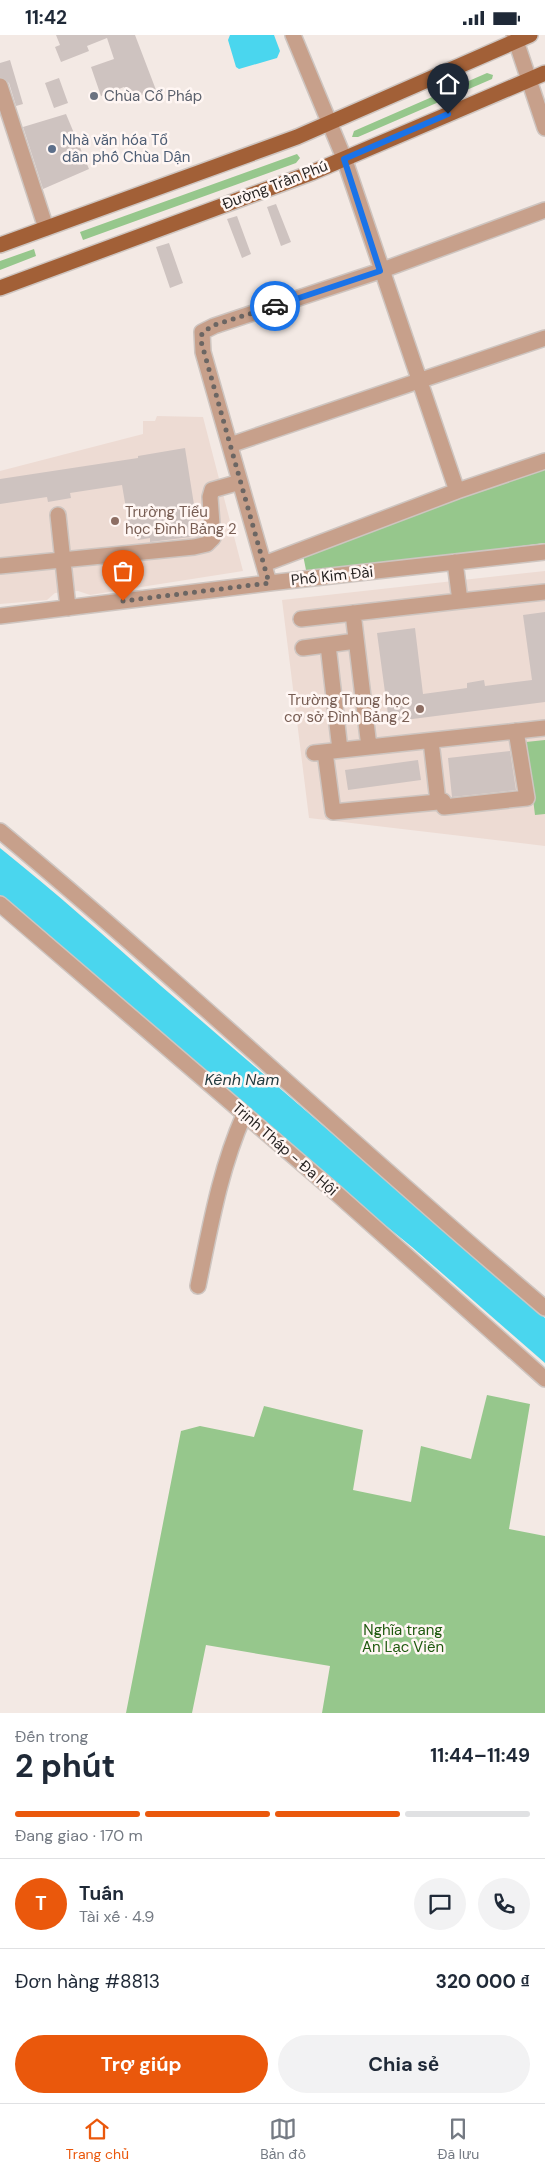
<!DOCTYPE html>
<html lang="vi">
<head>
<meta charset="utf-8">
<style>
  body { margin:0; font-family:"DM Sans",sans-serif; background:#f2f2f3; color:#1f2937; height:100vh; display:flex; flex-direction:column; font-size:19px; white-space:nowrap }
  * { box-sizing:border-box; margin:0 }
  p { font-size:16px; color:#747a83 }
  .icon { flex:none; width:28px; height:28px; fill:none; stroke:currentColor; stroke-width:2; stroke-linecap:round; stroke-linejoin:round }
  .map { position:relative; height:1678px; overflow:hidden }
  .sheet { display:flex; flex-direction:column; background:#fff; flex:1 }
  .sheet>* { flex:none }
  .pin { position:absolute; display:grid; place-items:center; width:42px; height:42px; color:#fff; margin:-51px -21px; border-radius:50% 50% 50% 0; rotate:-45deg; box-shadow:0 0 5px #0007 }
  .pin .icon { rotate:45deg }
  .courier { position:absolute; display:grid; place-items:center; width:50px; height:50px; margin:-25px; border:4px solid #1a73e8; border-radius:50%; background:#fff; color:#222; box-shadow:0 1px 6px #0007 }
  .head em { font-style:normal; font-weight:700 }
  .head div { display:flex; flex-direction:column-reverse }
  .head { display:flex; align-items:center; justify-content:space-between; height:85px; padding:0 15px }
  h1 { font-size:32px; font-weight:700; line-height:38px }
  .bar { display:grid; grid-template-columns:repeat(4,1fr); gap:8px 5px; align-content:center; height:60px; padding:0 15px }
  .bar i { height:6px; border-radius:4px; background:#e0e1e3 }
  .bar .on { background:#ea580c }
  .bar p { grid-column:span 4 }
  .line { display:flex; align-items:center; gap:12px; padding:0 15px; border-top:1px solid #e0e1e3 }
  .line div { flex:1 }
  .round { display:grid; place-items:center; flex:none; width:52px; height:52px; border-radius:26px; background:#f2f2f3 }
  .cta { display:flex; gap:10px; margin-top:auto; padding:10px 15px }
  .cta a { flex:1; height:58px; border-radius:30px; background:#ea580c; color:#fff; font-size:20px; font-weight:700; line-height:58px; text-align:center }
  .cta a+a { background:#f2f2f3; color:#1f2937 }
  .status { display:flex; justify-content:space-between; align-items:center; height:35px; padding:0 25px; background:#fff; direction:ltr }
  .status svg { height:14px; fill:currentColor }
  .menu { display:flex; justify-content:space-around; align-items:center; height:70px; border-top:1px solid #e0e1e3; background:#fff; font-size:14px; color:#747a83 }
  .menu a { display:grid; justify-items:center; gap:2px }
  .menu .on { color:#ea580c }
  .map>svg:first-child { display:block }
  .built { fill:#eddbd3 }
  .green { fill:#96c78c }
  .water { fill:#4ad6ee }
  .building { fill:#cec3c0 }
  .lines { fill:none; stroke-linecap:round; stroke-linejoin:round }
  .minor-casing { stroke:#cec5c0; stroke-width:18 }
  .major-casing { stroke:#cec5c0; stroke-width:18 }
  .minor { stroke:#c7a08b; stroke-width:15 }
  .major { stroke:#a26037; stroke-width:15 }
  .done { stroke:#6c6663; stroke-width:5; stroke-dasharray:0 9 }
  .route { stroke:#1a73e8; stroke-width:6 }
  .worship-dot { fill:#6b7280; stroke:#fff6f3; stroke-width:2 }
  .service-dot { fill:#5c6f8a; stroke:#fff6f3; stroke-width:2 }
  .education-dot { fill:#8d6e63; stroke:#fff6f3; stroke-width:2 }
  .labels { text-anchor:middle; stroke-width:5; stroke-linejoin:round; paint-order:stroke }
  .worship-label { font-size:15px; fill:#5b616d; stroke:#fff6f3; text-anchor:start }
  .service-label { font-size:15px; fill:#4e5e75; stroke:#fff6f3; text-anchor:start }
  .street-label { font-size:15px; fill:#231f1e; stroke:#fff6f3 }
  .education-label { font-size:15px; fill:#785e54; stroke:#fff6f3; text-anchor:start }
  .park-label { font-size:15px; fill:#1e590e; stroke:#fff6f3 }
  .water-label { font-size:16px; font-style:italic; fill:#233b3f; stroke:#fff6f3 }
</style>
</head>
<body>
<div class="status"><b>11:42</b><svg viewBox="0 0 49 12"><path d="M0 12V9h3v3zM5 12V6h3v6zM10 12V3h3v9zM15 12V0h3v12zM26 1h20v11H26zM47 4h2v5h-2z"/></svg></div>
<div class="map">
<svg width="545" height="1678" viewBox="0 0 545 1678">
  <rect width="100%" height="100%" fill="#f3e9e4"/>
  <path class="built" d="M157,381L203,382L243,536L90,560L78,556L55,558L47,565L0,569V436L143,399V386H155Z
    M545,536V811L309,783L282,565Z"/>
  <path class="green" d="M487,38L493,40L492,44L358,102H352L354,96Z
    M297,119L300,123L296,128L83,205L80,197Z
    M34,214L36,221L0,235V226Z
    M545,432V508L314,537L306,535L303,520L307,516Z
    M545,705V779L535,780L526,707Z
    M487,1360L530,1369L509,1494L545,1501V1678H322L330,1631L206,1610L192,1678H126L181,1396L200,1391L254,1402L264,1371L363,1395L353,1455L411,1467L421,1411L471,1424Z"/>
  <path class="water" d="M230,0H274L280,16L277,23L239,34L236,32L228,5Z
    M0,813C55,857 108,904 161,951C289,1061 417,1172 545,1283V1328L412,1212L288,1111L0,860Z"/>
  <path class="building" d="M56,0H135L156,55L128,65L124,52L101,61L91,32L114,24L107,3L87,11L89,16L61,27L55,12L60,10Z
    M10,25L23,69L16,71L9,48L0,42V28Z
    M59,43L68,68L54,73L45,48Z
    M66,79L89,134L43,154L23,92Z
    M276,169L291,207L281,211L267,172Z
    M237,181L251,219L242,223L227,184Z
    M169,208L183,248L170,253L156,212Z
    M185,413L199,501L150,507V503L138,505L136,496L130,497L122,450L70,458L71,463L48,467L47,462L0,469V444L138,423V421Z
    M545,577V667L389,687L377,598L415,593L423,659L467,653V648L484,645L485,651L532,645L523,580Z
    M510,716L516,755L452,762L448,723Z
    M418,725L421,745L348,755L345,735Z"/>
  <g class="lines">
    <g class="minor-casing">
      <path id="minor" d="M293,0L344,123L457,456
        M514,0L545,93
        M0,51L46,193
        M230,410L545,303
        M58,480L68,573
        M264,529L457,456L545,426
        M0,531L194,512L207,509L213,503L210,462L212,455L240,447
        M269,548L203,317L202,297L214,291L380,236L545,175
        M460,566L545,557
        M353,578L369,712
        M0,581L269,548L545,517
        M301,584L460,566L455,527
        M328,610L340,715
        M303,613L356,606
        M325,717L333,777L438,767L431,706
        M314,718L545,693
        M438,767L443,766L444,772L527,763L516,696
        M0,796C186,951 360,1117 545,1273
        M0,869L335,1157L545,1344
        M198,1251C210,1193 220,1134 244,1080"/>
    </g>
    <g class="major-casing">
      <path id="major" d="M0,210L297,102L530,0
        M0,253L311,138L545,38"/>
    </g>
    <use href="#minor" class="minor"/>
    <use href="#major" class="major"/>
  </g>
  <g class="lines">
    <path class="done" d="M123,566L269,548L201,306L202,298L214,290L275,271"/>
    <path class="route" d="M275,271L380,236L344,124L448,79"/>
  </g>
  <circle class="worship-dot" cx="94" cy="61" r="5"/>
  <circle class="service-dot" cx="52" cy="114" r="5"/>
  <g class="education-dot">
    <circle cx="115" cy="486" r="5"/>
    <circle cx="420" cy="674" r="5"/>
  </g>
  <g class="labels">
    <g class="worship-label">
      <text x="104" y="66">Chùa Cổ Pháp</text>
    </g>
    <g class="service-label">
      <text x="62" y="110">Nhà văn hóa Tổ<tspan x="62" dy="17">dân phố Chùa Dận</tspan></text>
    </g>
    <g class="street-label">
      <text transform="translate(275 150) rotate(-21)" y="5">Đường Trần Phú</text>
      <text transform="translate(332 541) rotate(-6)" y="5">Phố Kim Đài</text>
      <text transform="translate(285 1114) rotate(41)" y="5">Trịnh Tháp - Đa Hội</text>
    </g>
    <g class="education-label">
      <text x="125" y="482">Trường Tiểu<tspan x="125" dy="17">học Đình Bảng 2</tspan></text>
      <text x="410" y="670" text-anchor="end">Trường Trung học<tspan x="410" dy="17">cơ sở Đình Bảng 2</tspan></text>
    </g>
    <g class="park-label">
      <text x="403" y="1600">Nghĩa trang<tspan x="403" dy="17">An Lạc Viên</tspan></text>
    </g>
    <g class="water-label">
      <text x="242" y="1050">Kênh Nam</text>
    </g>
  </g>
</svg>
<div class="pin" style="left:123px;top:566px;background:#ea580c"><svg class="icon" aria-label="bag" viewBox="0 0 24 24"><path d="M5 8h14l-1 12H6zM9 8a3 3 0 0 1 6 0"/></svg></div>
<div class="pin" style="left:448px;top:79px;background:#1f2937"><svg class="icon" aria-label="home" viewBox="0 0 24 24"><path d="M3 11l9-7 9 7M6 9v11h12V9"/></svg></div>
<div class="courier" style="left:275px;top:271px"><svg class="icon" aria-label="car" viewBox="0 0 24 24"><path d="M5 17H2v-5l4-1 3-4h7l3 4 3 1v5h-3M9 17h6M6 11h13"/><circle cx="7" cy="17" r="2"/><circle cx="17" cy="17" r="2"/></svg></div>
</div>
<section class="sheet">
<div class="head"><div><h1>2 phút</h1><p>Đến trong</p></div><em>11:44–11:49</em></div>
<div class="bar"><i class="on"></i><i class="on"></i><i class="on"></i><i></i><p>Đang giao · 170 m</p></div>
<div class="line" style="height:90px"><b class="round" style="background:#ea580c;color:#fff">T</b><div><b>Tuấn</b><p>Tài xế · 4.9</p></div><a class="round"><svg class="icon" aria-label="chat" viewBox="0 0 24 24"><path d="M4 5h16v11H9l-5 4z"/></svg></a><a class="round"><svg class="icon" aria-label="phone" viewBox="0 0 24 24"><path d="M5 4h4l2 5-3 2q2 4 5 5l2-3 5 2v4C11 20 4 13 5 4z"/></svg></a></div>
<div class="line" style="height:65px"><div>Đơn hàng #8813</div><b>320 000 ₫</b></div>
<div class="cta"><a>Trợ giúp</a><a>Chia sẻ</a></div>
</section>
<nav class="menu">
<a class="on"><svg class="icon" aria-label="home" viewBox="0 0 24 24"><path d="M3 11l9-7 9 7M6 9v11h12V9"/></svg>Trang chủ</a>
<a><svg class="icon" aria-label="map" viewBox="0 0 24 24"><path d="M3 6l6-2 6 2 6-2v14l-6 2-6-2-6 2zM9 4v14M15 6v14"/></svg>Bản đồ</a>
<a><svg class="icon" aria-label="saved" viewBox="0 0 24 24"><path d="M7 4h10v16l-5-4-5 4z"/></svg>Đã lưu</a>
</nav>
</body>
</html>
